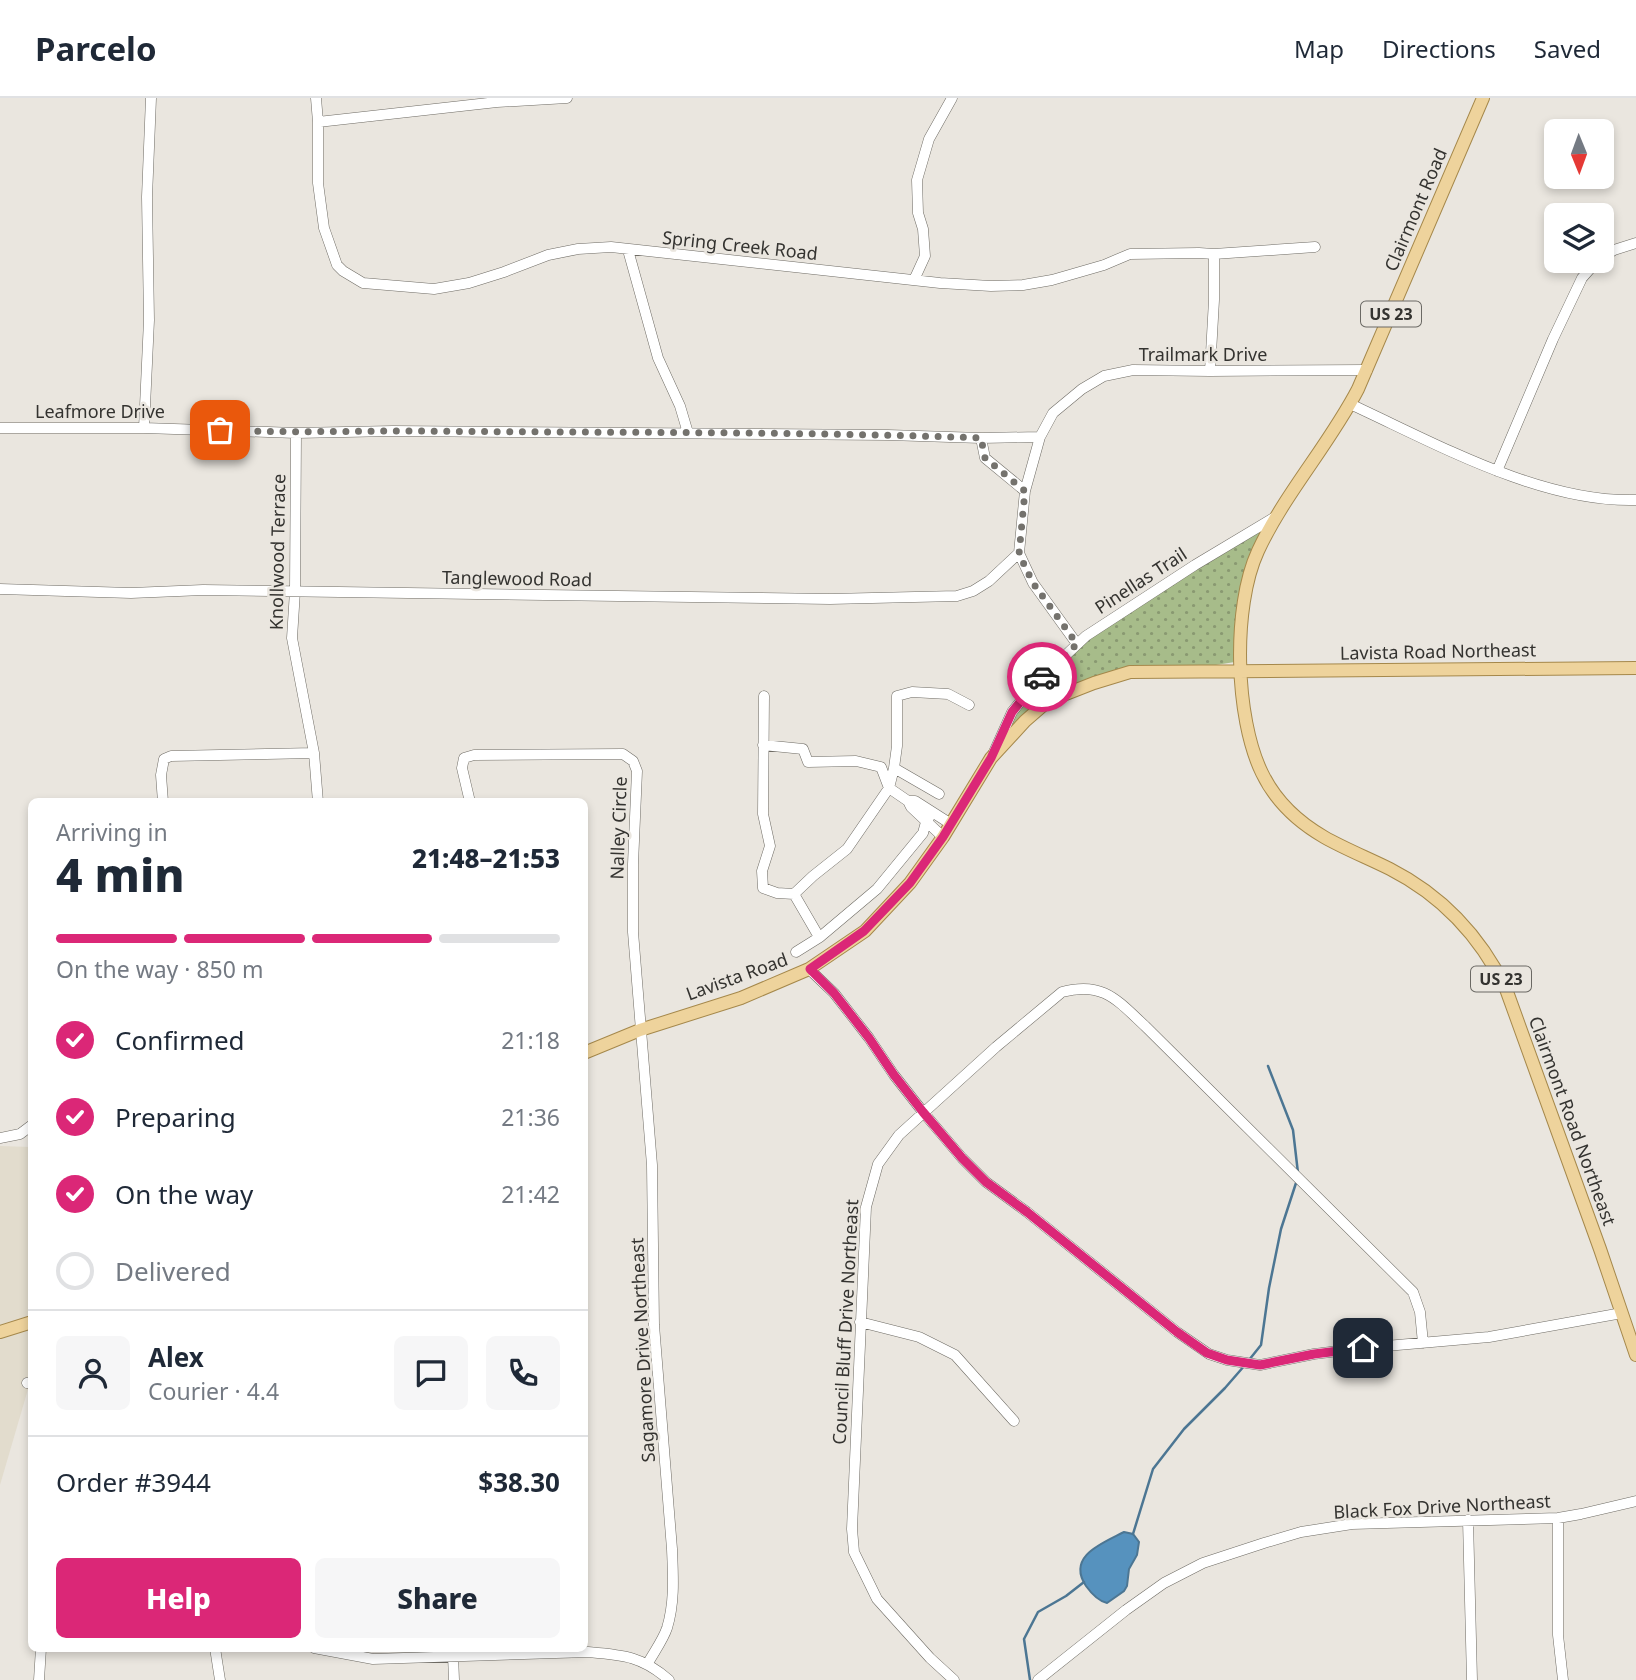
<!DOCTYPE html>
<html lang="en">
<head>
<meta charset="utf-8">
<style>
  body { margin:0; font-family:"Noto Sans",sans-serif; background:#f6f6f7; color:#1f2937; height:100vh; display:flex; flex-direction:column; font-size:26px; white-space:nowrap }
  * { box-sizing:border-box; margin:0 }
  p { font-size:23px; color:#747a83 }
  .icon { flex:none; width:38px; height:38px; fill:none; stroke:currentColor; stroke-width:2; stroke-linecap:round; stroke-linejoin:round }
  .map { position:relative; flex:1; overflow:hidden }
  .sheet { position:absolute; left:28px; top:700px; width:560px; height:854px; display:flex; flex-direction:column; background:#fff; border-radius:10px; box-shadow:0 4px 10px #0003 }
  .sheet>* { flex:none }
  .needle { width:46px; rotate:179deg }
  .tools { position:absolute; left:1544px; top:21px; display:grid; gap:14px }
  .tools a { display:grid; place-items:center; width:70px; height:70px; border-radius:10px; background:#fff; box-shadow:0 4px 10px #0003; font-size:35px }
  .pin { position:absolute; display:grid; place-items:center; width:60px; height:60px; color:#fff; margin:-30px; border-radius:14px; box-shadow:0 4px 10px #0006 }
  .courier { position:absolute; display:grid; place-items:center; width:70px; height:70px; margin:-35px; border:5px solid #db2777; border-radius:50%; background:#fff; color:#222; box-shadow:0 2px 9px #0007 }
  .head em { font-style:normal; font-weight:800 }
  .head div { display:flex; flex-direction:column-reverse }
  .head { display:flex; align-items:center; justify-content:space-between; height:119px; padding:0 28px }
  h1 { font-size:46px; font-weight:800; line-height:52px }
  .bar { display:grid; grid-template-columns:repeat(4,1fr); gap:10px 7px; align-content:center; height:84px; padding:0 28px }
  .bar i { height:9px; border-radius:5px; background:#e0e1e3 }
  .bar .current { background:#db2777 }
  .bar p { grid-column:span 4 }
  .line { display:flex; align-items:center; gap:18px; padding:0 28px; border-top:2px solid #e0e1e3 }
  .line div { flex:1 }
  .round { display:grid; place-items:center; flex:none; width:74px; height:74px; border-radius:10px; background:#f6f6f7 }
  ol { padding:0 28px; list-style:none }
  li { display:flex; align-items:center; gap:21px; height:77px }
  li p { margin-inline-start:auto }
  li .icon { padding:7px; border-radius:50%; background:#db2777; color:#fff; stroke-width:4 }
  li:last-child { color:#747a83 }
  li i { width:38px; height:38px; border:4px solid #e0e1e3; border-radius:50% }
  .button { display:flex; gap:14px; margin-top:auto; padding:14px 28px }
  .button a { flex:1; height:80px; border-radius:10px; background:#db2777; color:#fff; font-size:28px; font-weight:800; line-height:80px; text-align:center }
  .button a+a { background:#f6f6f7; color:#1f2937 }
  header { display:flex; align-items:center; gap:42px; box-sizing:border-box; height:98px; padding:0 35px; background:#fff; border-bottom:2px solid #e0e1e3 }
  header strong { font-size:33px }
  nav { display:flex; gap:38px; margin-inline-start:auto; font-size:24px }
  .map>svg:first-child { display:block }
  .built { fill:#e2dccd }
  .park { fill:url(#park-dots) }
  .water { fill:#5692be; stroke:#4c7693; stroke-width:2 }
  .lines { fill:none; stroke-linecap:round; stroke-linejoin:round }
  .stream { stroke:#4c7693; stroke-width:2.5 }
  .minor-casing { stroke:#6e6b64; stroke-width:11 }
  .major-casing { stroke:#a5884b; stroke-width:14 }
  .minor { stroke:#fff; stroke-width:10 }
  .major { stroke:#eed39c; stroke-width:12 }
  .done { stroke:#74726d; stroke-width:7; stroke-dasharray:0 12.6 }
  .route { stroke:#db2777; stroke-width:9 }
  .labels { text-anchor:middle; stroke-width:5; stroke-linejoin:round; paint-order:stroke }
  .shield { fill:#eae6df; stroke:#6b6964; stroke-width:2 }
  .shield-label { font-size:16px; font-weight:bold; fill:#343330 }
  .street-label { font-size:18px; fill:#343330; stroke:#eae6df }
</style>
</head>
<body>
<header>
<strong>Parcelo</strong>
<nav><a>Map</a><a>Directions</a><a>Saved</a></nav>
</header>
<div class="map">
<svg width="1636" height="1582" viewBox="0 0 1636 1582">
  <defs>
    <pattern id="park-dots" width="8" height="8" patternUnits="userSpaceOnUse" patternTransform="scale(1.75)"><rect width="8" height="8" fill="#a7bc8a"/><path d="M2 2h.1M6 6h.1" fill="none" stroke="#899971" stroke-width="1.8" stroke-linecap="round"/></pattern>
  </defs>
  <rect width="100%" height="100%" fill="#eae6df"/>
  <path class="built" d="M0,1048L31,1049V1281L0,1387Z"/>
  <path class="park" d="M1263,430L1243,509L1241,563L1172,574H1130L1048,603L991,660L1012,614L1077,546Z"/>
  <path class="water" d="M1124,1434L1133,1436L1139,1444L1137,1457L1129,1471L1127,1488L1124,1493L1107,1505C1098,1503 1091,1495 1086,1488C1066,1458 1103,1445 1124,1434Z"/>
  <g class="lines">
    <path class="stream" d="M1268,968L1293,1032L1298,1075
      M1249,1262L1261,1247L1269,1190L1281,1131L1296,1085
      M1133,1436L1153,1371L1184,1331L1225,1290L1245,1267
      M1030,1582L1024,1541L1038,1514L1066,1498L1084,1484"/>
    <g class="minor-casing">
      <path id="minor" d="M316,0L318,24V85L324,130L337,167L343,173L363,185L434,191L469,185L504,174L548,157L578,151L611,149L940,185L991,188L1023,187L1052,182L1104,167L1130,156L1199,155L1214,156L1315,149
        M318,24L497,4L567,0
        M628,152L658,260L680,308L688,335
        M1601,160L1614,152L1636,145
        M914,182L925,158L923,131L918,115L917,82L929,41L952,0
        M1210,273L1214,202V156
        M1350,306C1435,345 1541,405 1636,402
        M0,330H144L296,335L393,333L888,337L981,340L1040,339
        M144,330L149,222L147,99L151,0
        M296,335L295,493L292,540L314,655
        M981,340L985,360L1025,393
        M1497,373L1553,241L1582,180L1597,163
        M0,491L131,495L203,492L830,501L957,498L973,493L989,483L1019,455
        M1077,546L1033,485L1019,455L1025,393L1040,339L1053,315L1082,291L1104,278L1133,272L1210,273L1367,272
        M764,598L763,716L770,748L762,773L763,790L777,795L794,796L813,778L847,751L889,690L894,670L897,648V598L912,594L948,596L969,607
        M763,647L803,651L808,664L856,663L881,669L889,690L908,703H915L951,726
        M994,654L1012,614L1033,588L1086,538L1195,467L1275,419
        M894,670L939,696
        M908,703L911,709L943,739
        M163,704L161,677L164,661L171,658L314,655L318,704
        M470,704L462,670L464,660L474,657L623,656L633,663L637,673L633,766V834L652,1067L654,1227L672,1451C673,1477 675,1504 667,1530C663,1542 654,1554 648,1565
        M794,796L819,839
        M796,854L820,839L877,791L923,735L926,724L932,715
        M809,871L834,895L869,940L894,977L923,1014L962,1060L986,1084L1027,1114L1177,1234L1209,1256L1227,1262L1260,1267L1314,1256L1363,1250L1489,1239L1622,1215
        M0,1040L20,1036L32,1027
        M860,1224L919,1239L955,1257L1014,1323
        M27,1285L32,1284
        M1558,1420V1537L1563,1582
        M1468,1422L1472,1582
        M215,1550L220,1582
        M314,1550L373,1561L588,1554C623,1557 642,1558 669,1582
        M453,1557L454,1582
        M39,1582L41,1550
        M954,1582L930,1560L877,1501L854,1454L852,1431L866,1109L878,1066L899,1037L996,949L1062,894C1103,883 1117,902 1145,928L1413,1194L1420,1214L1423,1245
        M1038,1582L1126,1512L1164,1485L1203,1465L1264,1445L1301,1434L1352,1426L1558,1420L1581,1416L1636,1403"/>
    </g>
    <g class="major-casing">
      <path id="major" d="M1483,0L1358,291C1329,347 1285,395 1258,453C1232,509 1235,620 1262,675C1275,702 1298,724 1324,739C1345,751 1368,760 1390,771C1443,798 1480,838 1506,891L1600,1151L1636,1257
        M584,955L640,932L741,900L809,871L865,833L910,785L943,739L991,660L1025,623L1048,603L1094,585L1130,574L1636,570
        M0,1234L32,1224"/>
    </g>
    <use href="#minor" class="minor"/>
    <use href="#major" class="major"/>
  </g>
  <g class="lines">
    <path class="done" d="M220,332C284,335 347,333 411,333C601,335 791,333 981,340L985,360L1025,393L1019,456L1033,485L1077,546L1042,579"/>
    <path class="route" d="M1042,579L1033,588L1012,614L991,660L943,739L910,785L864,833L810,871L834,895L869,940L894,977L923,1014L962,1060L986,1084L1027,1114L1177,1234L1207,1255L1227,1262L1260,1267L1314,1256L1363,1250"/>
  </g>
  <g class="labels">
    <g class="shield">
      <rect x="1361" y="203.5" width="60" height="25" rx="5"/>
      <rect x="1471" y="868.5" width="60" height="25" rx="5"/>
    </g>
    <g class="shield-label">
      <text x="1391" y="222">US 23</text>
      <text x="1501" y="887">US 23</text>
    </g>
    <g class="street-label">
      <text transform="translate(1416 112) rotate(-67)" y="6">Clairmont Road</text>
      <text transform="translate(740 148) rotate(6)" y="6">Spring Creek Road</text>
      <text x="1203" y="263">Trailmark Drive</text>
      <text x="100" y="320">Leafmore Drive</text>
      <text transform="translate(278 454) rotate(-89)" y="6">Knollwood Terrace</text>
      <text transform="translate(517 481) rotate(1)" y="6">Tanglewood Road</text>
      <text transform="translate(1141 483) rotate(-33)" y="6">Pinellas Trail</text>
      <text transform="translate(1438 554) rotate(-1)" y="6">Lavista Road Northeast</text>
      <text transform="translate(619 730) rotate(-88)" y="6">Nalley Circle</text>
      <text transform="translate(737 879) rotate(-20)" y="6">Lavista Road</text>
      <text transform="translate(1572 1023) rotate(70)" y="6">Clairmont Road Northeast</text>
      <text transform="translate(846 1224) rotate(-87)" y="6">Council Bluff Drive Northeast</text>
      <text transform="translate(643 1252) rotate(-93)" y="6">Sagamore Drive Northeast</text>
      <text transform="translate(1442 1409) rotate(-3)" y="6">Black Fox Drive Northeast</text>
    </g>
  </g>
</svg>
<div class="tools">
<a><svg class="needle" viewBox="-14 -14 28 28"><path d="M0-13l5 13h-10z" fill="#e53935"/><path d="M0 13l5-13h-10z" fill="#747a83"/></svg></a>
<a><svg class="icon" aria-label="layers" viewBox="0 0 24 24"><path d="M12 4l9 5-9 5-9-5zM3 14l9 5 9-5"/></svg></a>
</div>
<div class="pin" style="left:220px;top:332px;background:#ea580c"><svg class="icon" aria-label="bag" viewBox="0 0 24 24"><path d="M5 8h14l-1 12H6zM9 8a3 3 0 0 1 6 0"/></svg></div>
<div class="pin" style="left:1363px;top:1250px;background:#1f2937"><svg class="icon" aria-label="home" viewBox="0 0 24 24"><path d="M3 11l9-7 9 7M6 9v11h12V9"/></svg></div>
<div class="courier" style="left:1042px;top:579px"><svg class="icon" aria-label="car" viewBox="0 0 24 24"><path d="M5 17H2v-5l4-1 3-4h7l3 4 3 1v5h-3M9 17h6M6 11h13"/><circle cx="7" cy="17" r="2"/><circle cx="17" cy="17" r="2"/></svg></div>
<section class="sheet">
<div class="head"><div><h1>4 min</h1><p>Arriving in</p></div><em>21:48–21:53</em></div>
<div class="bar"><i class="current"></i><i class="current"></i><i class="current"></i><i></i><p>On the way · 850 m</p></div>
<ol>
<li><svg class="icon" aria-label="check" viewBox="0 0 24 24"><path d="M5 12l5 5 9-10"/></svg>Confirmed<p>21:18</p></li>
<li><svg class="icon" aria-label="check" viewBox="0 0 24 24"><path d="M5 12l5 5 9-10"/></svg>Preparing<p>21:36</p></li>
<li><svg class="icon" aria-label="check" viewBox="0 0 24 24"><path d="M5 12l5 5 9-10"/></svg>On the way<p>21:42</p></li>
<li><i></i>Delivered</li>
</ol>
<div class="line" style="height:126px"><a class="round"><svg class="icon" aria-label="person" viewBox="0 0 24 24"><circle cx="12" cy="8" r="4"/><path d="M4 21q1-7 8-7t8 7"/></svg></a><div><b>Alex</b><p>Courier · 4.4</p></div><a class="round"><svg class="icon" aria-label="chat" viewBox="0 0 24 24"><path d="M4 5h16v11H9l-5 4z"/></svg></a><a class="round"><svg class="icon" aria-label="phone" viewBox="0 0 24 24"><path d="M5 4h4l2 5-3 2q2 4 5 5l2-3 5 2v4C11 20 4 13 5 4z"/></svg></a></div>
<div class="line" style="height:91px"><div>Order #3944</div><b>$38.30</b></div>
<div class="button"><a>Help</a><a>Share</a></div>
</section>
</div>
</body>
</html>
